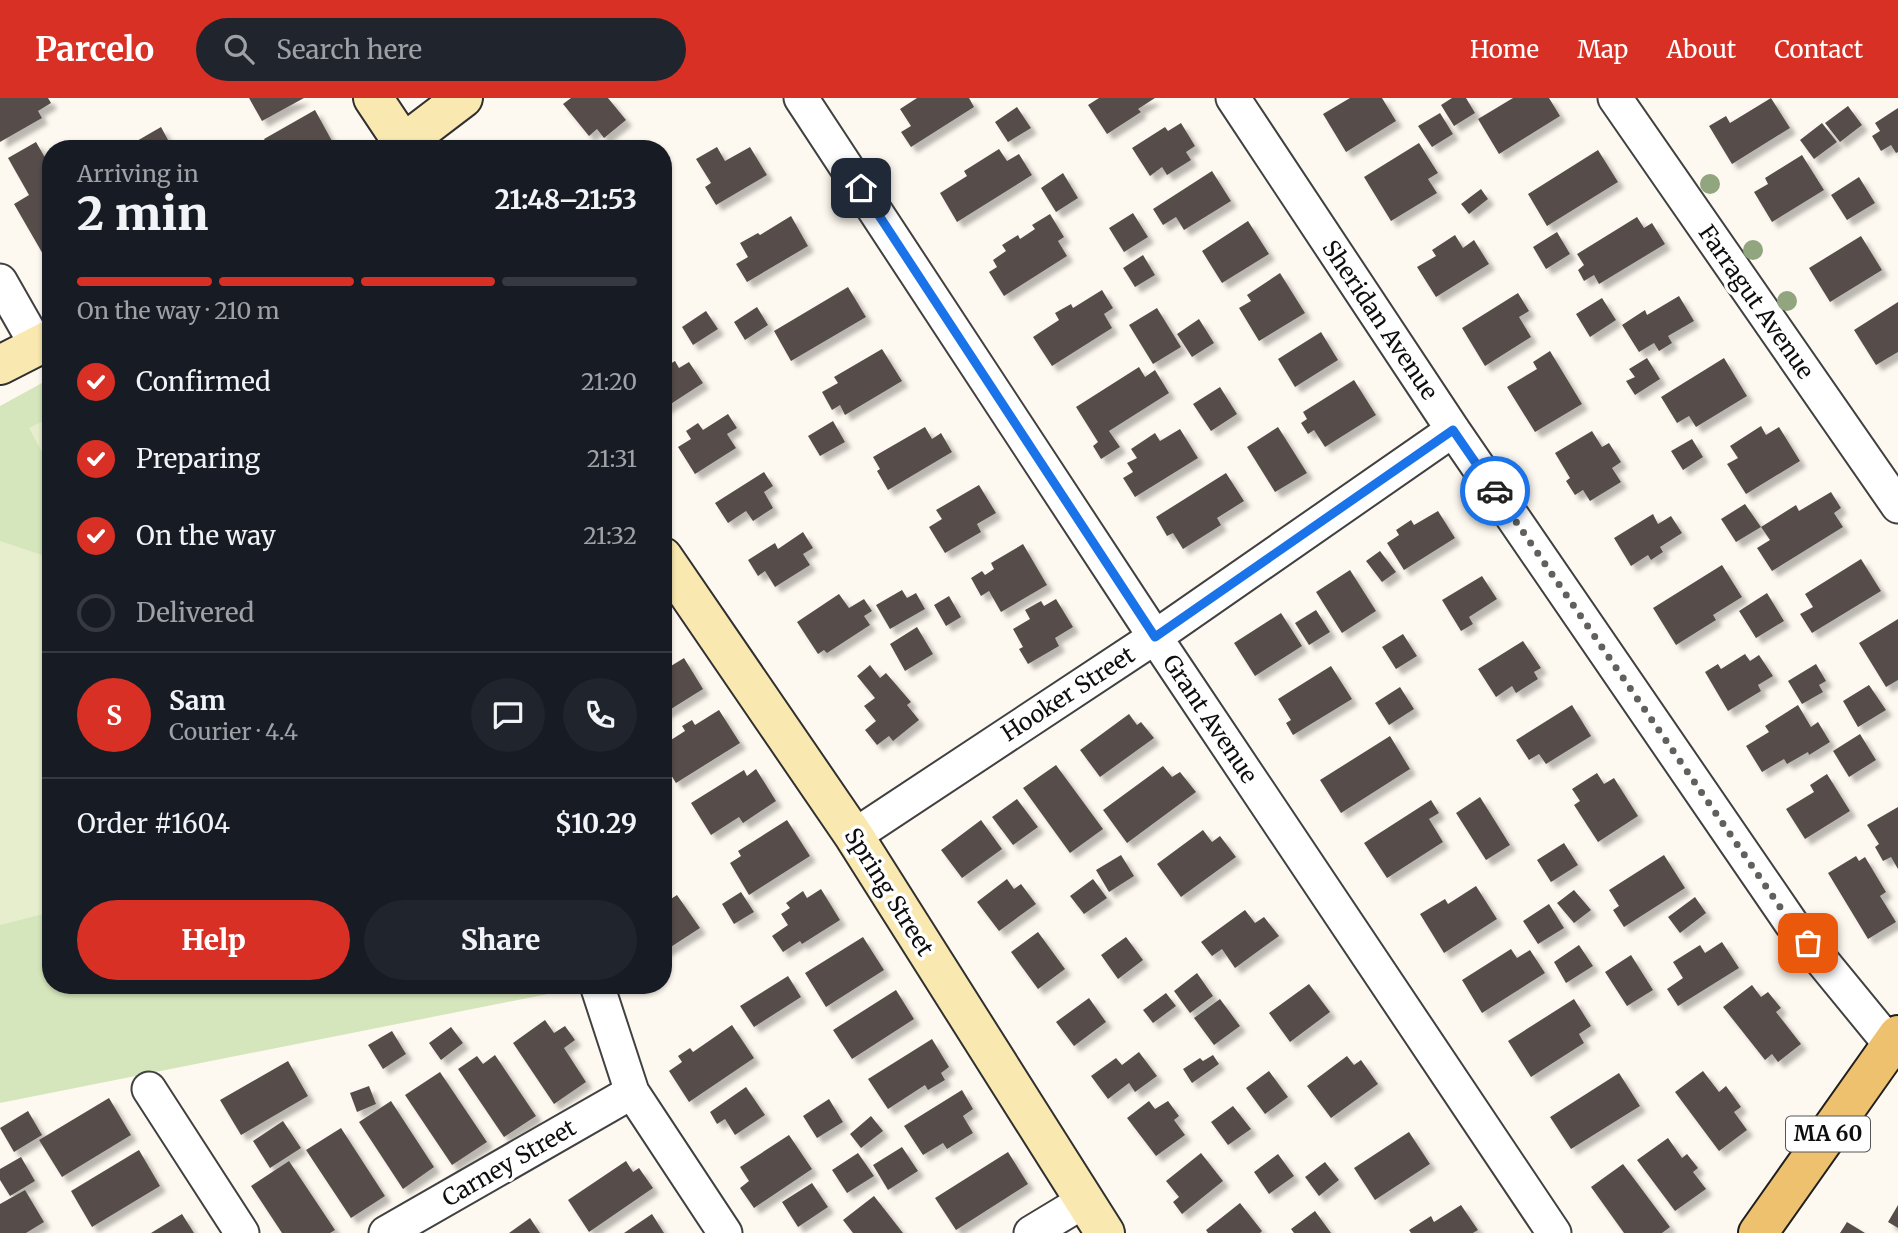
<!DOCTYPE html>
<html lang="en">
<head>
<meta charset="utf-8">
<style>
  body { margin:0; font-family:Merriweather,serif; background:#20242c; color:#f1f3f6; height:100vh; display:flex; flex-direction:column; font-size:26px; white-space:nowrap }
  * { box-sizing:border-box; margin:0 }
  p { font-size:23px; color:#9ea1a6 }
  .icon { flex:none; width:38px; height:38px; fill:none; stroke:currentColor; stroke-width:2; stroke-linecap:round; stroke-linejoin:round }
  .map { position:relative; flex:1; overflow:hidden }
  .sheet { position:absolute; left:42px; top:42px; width:630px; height:854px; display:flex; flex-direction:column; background:#171b24; border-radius:28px; box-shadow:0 2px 5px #0004 }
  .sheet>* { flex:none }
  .pin { position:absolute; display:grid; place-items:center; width:60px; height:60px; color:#fff; margin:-30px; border-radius:14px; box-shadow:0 4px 10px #0006 }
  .courier { position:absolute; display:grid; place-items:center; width:70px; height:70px; margin:-35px; border:5px solid #1a73e8; border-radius:50%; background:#fff; color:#222; box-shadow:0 2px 9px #0007 }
  .overview em { font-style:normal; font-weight:800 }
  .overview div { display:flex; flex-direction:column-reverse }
  .overview { display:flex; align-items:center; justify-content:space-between; height:119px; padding:0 35px }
  h1 { font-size:46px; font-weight:800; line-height:52px }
  .bar { display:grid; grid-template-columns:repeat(4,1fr); gap:10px 7px; align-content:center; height:84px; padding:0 35px }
  .bar i { height:9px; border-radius:5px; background:#363941 }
  .bar .on { background:#d93025 }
  .bar p { grid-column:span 4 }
  .line { display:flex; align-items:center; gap:18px; padding:0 35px; border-top:2px solid #363941 }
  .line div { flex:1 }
  .round { display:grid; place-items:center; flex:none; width:74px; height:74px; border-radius:37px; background:#20242c }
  ol { padding:0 35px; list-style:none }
  li { display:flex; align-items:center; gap:21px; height:77px }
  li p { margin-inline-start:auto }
  li .icon { padding:7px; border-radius:50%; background:#d93025; color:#fff; stroke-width:4 }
  li:last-child { color:#9ea1a6 }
  li i { width:38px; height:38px; border:4px solid #363941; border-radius:50% }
  .button { display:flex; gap:14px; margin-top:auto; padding:14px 35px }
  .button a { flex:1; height:80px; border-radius:42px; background:#d93025; color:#fff; font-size:28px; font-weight:800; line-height:80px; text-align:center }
  .button a+a { background:#20242c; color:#f1f3f6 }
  header { display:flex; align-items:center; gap:42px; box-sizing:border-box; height:98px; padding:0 35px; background:#d93025; color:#fff }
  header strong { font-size:33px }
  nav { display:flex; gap:38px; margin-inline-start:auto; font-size:24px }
  .search { width:490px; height:63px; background:#20242c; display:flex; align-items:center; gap:18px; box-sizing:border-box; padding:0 24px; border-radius:38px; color:#9ea1a6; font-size:26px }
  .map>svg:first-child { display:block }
  .green { fill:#d6e6bc }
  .pitch { fill:#e6eecd }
  .building { fill:#564e4b; filter:url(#shadow) }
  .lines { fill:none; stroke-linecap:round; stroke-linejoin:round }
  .street-casing { stroke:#414141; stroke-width:37 }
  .secondary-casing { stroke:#303030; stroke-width:42 }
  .primary-casing { stroke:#1f1f1f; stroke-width:42 }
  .street { stroke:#fff; stroke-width:33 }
  .secondary { stroke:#f9e9b0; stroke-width:38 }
  .primary { stroke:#eec16f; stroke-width:38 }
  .tree { fill:#91a57f }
  .done { stroke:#62605d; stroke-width:7; stroke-dasharray:0 12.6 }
  .route { stroke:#1a73e8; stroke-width:9 }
  .labels { text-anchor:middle; stroke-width:7; stroke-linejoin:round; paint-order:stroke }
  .shield { fill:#fff; stroke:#565656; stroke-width:2 }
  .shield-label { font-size:21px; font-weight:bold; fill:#0e0e0e }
  .street-label { font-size:23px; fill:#0e0e0e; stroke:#fff }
</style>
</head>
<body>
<header>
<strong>Parcelo</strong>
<div class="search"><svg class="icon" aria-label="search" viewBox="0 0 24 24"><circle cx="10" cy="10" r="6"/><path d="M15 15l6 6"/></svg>Search here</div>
<nav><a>Home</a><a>Map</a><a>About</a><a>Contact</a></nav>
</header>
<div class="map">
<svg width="1898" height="1135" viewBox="0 0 1898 1135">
  <defs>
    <filter id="shadow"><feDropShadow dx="6" dy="6" stdDeviation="2" flood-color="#0004"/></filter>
  </defs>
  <rect width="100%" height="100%" fill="#fef9f0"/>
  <path class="green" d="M51,280V887H565L568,892L0,1005V308Z"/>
  <path class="pitch" d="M51,319V371L29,330Z
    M0,443L51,460V814L0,827Z"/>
  <path class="building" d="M0,0H48L51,5L38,13L42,20L0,44Z
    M249,0H304L262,23Z
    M571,0H608L626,22L604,40L597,31L589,38L563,6Z
    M917,0H969L974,9L911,49L901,34L911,28L900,11Z
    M1099,0H1155L1138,11L1141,14L1107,36L1088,7Z
    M1350,0H1382L1396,23L1346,54L1323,16Z
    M1452,0H1466L1475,15L1454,28L1441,7Z
    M1513,0H1549L1560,18L1499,56L1478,21Z
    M1771,0L1790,30L1732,66L1709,28L1726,18L1730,25Z
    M1848,8L1862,27L1840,44L1825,25Z
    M1017,9L1031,30L1008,44L995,24Z
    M1898,10V54L1896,55L1891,47L1881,53L1872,38L1880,33L1875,25Z
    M315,12L332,43L318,51H270L264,41Z
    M1440,15L1453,36L1432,49L1418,28Z
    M1181,25L1195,48L1186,54L1191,62L1167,77L1162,69L1150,78L1132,50L1165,29L1168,33Z
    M1822,25L1837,44L1814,61L1800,42Z
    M161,29L173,51H123Z
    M36,44L51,70V81L45,84L48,91L51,89V170L14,106L29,97L8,60Z
    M1419,45L1438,75L1428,81L1437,95L1391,123L1364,79Z
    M717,49L725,63L750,49L767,77L716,107L705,89L711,85L696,61Z
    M999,51L1007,63L1019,56L1032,77L957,124L940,95L967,78L964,73Z
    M1598,52L1618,84L1547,128L1528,96Z
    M1802,57L1824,92L1772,124L1754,94L1768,86L1765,80Z
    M1212,73L1231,103L1184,132L1176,119L1163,127L1153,111Z
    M1063,75L1078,100L1056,114L1041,90Z
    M1859,79L1875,105L1847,122L1831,97Z
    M1481,91L1488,101L1469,116L1461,106Z
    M1133,115L1148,139L1124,154L1109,130Z
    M1050,116L1064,139L1058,143L1067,158L1004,198L989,174L997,169L993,162L1006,153L1002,147L1018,137L1020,141L1035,131L1032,127Z
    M791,118L808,148L747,184L736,166L748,159L740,145L758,135L760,137Z
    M1637,119L1644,130L1652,125L1665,146L1599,186L1594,177L1584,183L1578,172L1584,167L1577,156Z
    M1248,123L1269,156L1222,185L1202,153Z
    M1557,134L1570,156L1546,171L1533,149Z
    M1455,137L1463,150L1474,142L1489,166L1436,199L1417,169L1436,158L1432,152Z
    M1861,138L1882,172L1830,204L1809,170Z
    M1143,157L1155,177L1135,189L1123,170Z
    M1280,175L1305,215L1259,243L1239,210L1251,203L1247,197Z
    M848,189L866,219L791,263L774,233Z
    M1102,192L1113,210L1104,216L1112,230L1052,268L1033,239L1059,222L1055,215L1071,206L1073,210Z
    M1518,195L1529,213L1519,219L1531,239L1485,268L1462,230Z
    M1679,198L1694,223L1668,238L1672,245L1659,253L1654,245L1639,254L1622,227L1645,212L1647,217Z
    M1602,200L1616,222L1590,239L1576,216Z
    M1898,204V254L1876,267L1854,232Z
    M757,209L768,227L745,242L734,224Z
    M1157,210L1181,249L1153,266L1129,227Z
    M706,213L718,231L693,247L682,229Z
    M1199,221L1214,245L1192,259L1177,236Z
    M1321,234L1338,262L1295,289L1278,261Z
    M882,251L902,283L845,317L840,307L832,312L822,294L838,285L834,279Z
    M1550,253L1582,306L1535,334L1507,289L1537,271L1533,264Z
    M1647,260L1660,281L1635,297L1626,283L1635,279L1629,271Z
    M1724,260L1747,298L1696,329L1689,318L1677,325L1661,299Z
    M675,263L679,270L689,264L703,285L663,311V270Z
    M1139,269L1145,279L1155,272L1169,295L1109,333L1120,349L1101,361L1093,348L1098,344L1076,309Z
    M1354,282L1376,317L1325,349L1314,332L1308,336L1301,325L1307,321L1303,314Z
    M1220,289L1237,316L1211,333L1193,306Z
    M728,316L737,330L727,336L736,350L695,376L678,349L691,341L686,333L698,325L703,332Z
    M833,323L845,344L820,358L808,338Z
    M1761,328L1766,337L1779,329L1800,363L1746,396L1727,366L1738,360L1730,348Z
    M925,329L932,341L941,335L952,354L888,392L877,373L880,371L873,359Z
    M1278,329L1307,375L1275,394L1247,349Z
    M1180,331L1198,360L1135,399L1123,380L1133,374L1127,365L1137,360L1131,351L1155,335L1160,343Z
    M1592,333L1602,349L1609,345L1621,364L1612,370L1621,384L1590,403L1583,392L1575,397L1566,383L1570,380L1555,355Z
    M1692,341L1703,359L1683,372L1671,353Z
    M764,374L773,388L764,394L773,410L753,423L746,413L728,425L715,405Z
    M1226,375L1244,403L1217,420L1221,427L1183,451L1173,435L1167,438L1156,419Z
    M979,387L996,415L977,426L981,434L945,455L929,429L942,421L936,412Z
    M1831,394L1841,410L1834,415L1843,429L1772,473L1757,450L1770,442L1761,429L1796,407L1799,413Z
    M1745,406L1761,429L1736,444L1721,421Z
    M1438,413L1455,440L1404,472L1387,445L1399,437L1396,432L1411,422L1414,427Z
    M1653,416L1658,426L1671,418L1682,435L1660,449L1663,454L1651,462L1648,457L1631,468L1614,440Z
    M803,434L813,450L803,456L810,467L775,489L765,473L758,478L748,462L775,445L778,451Z
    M1023,446L1047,487L1001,514L989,493L981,498L971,480L982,473L985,477L994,471L991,465Z
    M1380,453L1396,474L1382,484L1366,463Z
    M1861,461L1881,493L1812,535L1800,516L1813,509L1805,496Z
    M1722,467L1742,499L1713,517L1716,522L1676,547L1653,510Z
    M1350,472L1376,513L1342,535L1316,494Z
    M1482,478L1497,501L1469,519L1473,526L1461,533L1442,502Z
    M902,492L907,500L916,495L925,511L890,531L876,507Z
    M1767,495L1784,523L1756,540L1739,513Z
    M839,496L849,510L864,501L872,513L864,518L870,527L827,555L824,552L818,556L797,524Z
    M949,498L961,519L946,528L934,507Z
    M1056,501L1073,529L1055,540L1059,548L1028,566L1019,551L1023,549L1013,531L1030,521L1025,512L1041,503L1044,508Z
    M1316,512L1330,534L1309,547L1295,525Z
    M1281,515L1302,548L1255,578L1234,545Z
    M1898,521V582L1886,589L1859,545Z
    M917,529L933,556L905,573L890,546Z
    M1403,536L1417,558L1396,571L1382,549Z
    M1523,543L1541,570L1534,574L1538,581L1516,595L1512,588L1496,599L1478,571Z
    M1745,556L1750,563L1759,557L1773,578L1758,587L1761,593L1728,613L1705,574L1718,566L1721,571Z
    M684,560L703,591L663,616V567L666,571Z
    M1816,566L1826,583L1819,587L1823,594L1802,606L1788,583Z
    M870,567L880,580L886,575L911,604L907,607L919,622L893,643L889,638L877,647L865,632L876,623L864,608L875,600L857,578Z
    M1331,568L1352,601L1293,637L1286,625L1291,622L1278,601Z
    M1869,587L1886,612L1858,629L1843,603Z
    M1400,589L1414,611L1389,627L1375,605Z
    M1572,607L1591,638L1546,666L1539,656L1529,662L1516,642Z
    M1798,607L1811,629L1818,624L1830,644L1809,657L1808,654L1787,666L1784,661L1762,674L1746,648L1769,634L1765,628Z
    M719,612L740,645L676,685L663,664V647L685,633L682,628L692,622L695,627Z
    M1129,616L1137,627L1141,624L1154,640L1100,679L1080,652Z
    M1860,636L1876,662L1849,679L1833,653Z
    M1390,638L1410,671L1341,715L1320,682Z
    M1056,667L1103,731L1070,755L1023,690Z
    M1163,668L1172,679L1180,674L1196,694L1127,745L1103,712Z
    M756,671L776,703L743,725L739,719L711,737L691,705L744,672L747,678Z
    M1597,675L1604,686L1614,680L1638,718L1598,744L1574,707L1580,703L1572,691Z
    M1827,676L1850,713L1805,741L1786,711L1814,694L1810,687Z
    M1480,699L1510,747L1486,762L1456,715Z
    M1017,701L1038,729L1013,747L992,719Z
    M1431,702L1439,715L1429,721L1443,744L1387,780L1364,745Z
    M1898,709V771L1891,759L1883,763L1875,749L1879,746L1867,727Z
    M787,722L810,758L749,797L730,765L741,758L738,753Z
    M981,722L1002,751L962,780L941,752Z
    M1203,732L1212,744L1220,738L1236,759L1181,799L1157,766Z
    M1564,745L1578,767L1551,784L1537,762Z
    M1121,757L1134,778L1109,794L1096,772Z
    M1664,757L1685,790L1624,829L1613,812L1619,808L1609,792Z
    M1856,758L1859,763L1865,759L1886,794L1880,798L1896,824L1868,841L1828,775Z
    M1007,781L1014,791L1021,786L1036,806L999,833L977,804Z
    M1093,781L1107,800L1084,816L1070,798Z
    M1476,788L1497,821L1444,855L1420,816L1445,801L1448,806Z
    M821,791L840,822L802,846L800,843L783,854L772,838L788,827L781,816L790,810L786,805L803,793L807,800Z
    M1574,792L1591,812L1574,825L1557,805Z
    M741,794L754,814L734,826L722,806Z
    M677,797L700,830L663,854V806Z
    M1695,799L1706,815L1680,835L1668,819Z
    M1549,806L1564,830L1538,846L1523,823Z
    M1245,812L1255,825L1264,819L1279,838L1235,870L1222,851L1212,858L1201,844Z
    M1038,834L1065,871L1038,891L1011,854Z
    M863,839L884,872L826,909L805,875Z
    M1126,839L1143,862L1118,881L1101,857Z
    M1722,844L1739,870L1678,908L1667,891L1683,880L1673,864L1700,847L1705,855Z
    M1579,847L1593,868L1566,885L1554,864Z
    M1511,851L1517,860L1530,852L1545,875L1482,915L1462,882Z
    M1631,857L1653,892L1627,908L1605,874Z
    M1197,875L1213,898L1190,915L1174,893Z
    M788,878L801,899L754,929L740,908Z
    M1309,886L1330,914L1290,944L1269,915Z
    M1752,887L1761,899L1768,894L1781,910L1776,914L1801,946L1778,964L1772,956L1765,962L1723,909Z
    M896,892L914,921L852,961L833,932Z
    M1166,895L1176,908L1153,925L1143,912Z
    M1089,900L1106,924L1074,948L1056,924Z
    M1220,901L1240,928L1214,947L1194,920Z
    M1574,901L1591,928L1579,936L1584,945L1531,979L1508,943Z
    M545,922L554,935L565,928L575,942L564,950L586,984L554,1006L513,945Z
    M732,927L754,960L689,1004L669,973L682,964L678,958L690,950L693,954Z
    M451,929L463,945L441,962L429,945Z
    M392,933L406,956L383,971L368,947Z
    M932,941L949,969L941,975L945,982L928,992L925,987L888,1011L868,981Z
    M1139,954L1157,978L1135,994L1129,985L1108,1001L1091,978L1116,960L1122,967Z
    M495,957L536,1018L504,1039L458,971L477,958L483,966Z
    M1213,957L1219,966L1192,985L1183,971L1200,960L1203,963Z
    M1347,958L1354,967L1361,962L1378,986L1331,1020L1307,988Z
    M288,963L308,998L241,1037L220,1002Z
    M1269,973L1288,999L1265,1016L1246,990Z
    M1703,973L1719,994L1726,988L1741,1009L1734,1014L1747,1032L1719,1053L1675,994Z
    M440,974L487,1044L452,1067L405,997Z
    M1619,975L1640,1008L1571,1051L1550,1019Z
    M369,988L376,1006L357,1014L350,995Z
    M746,989L765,1017L735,1037L725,1021L717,1026L710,1014Z
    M962,992L973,1011L963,1018L973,1035L947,1051L943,1045L923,1057L904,1028Z
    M109,1000L131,1037L62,1079L39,1042Z
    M829,1001L843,1024L817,1040L803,1018Z
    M391,1003L434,1069L403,1091L359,1024Z
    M1149,1003L1155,1011L1168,1003L1179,1018L1174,1022L1185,1037L1156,1058L1127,1020Z
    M1233,1008L1251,1031L1228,1047L1211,1024Z
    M28,1013L42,1037L14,1054L0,1030Z
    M871,1018L883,1033L861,1050L850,1036Z
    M283,1023L301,1050L270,1070L253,1043Z
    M341,1030L385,1098L351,1120L306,1052Z
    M1409,1034L1430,1066L1375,1102L1354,1070Z
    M789,1037L812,1071L754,1110L740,1090L749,1083L740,1069Z
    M1668,1040L1682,1060L1687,1056L1698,1070L1693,1074L1706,1091L1675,1113L1637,1062Z
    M902,1049L918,1073L888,1092L873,1067Z
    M139,1052L160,1088L92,1129L71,1093Z
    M1008,1054L1028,1086L956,1132L935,1100Z
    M858,1055L874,1078L847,1095L832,1072Z
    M1201,1055L1223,1083L1182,1116L1173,1104L1179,1099L1166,1083Z
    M1278,1056L1294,1078L1269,1096L1254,1074Z
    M21,1059L35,1083L10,1098L0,1082V1071Z
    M289,1063L335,1132L330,1135H282L251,1088Z
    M626,1063L633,1074L639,1070L653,1090L589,1134L568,1102Z
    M1325,1064L1339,1082L1319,1098L1305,1079Z
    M1623,1066L1670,1129L1662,1135H1624L1591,1089Z
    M812,1085L828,1109L798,1129L782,1104Z
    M25,1092L44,1124L26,1135H0V1106Z
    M874,1098L903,1135H853L843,1122Z
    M1240,1105L1262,1133L1260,1135H1208L1206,1132Z
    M1461,1107L1478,1132L1473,1135H1411L1409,1132L1431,1118L1434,1124Z
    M1898,1107V1130L1888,1124Z
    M1315,1113L1331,1135H1294L1291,1131Z
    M182,1116L194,1135H151Z
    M652,1116L664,1135H624Z
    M530,1120L540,1135H509Z
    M1847,1124L1865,1135H1840Z"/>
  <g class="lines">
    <g class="street-casing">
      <path id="street" d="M801,0L1155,539L1554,1135
        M1233,0L1453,332L1791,825L1891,947L1898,951
        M1615,0L1898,408
        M0,183L37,248
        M854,738L1155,539L1453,332
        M597,887L632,994L725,1135
        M149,991L242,1135
        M386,1135L632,994
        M1031,1135L1084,1103"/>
    </g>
    <g class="secondary-casing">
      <path id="secondary" d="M373,0L407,51
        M396,51L463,0
        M0,267L51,241
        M663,459L854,738L1105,1135"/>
    </g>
    <g class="primary-casing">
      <path id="primary" d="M1758,1135L1898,937"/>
    </g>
    <use href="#street" class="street"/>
    <use href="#secondary" class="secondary"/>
    <use href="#primary" class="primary"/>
  </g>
  <g class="tree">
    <circle cx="1710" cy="86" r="10"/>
    <circle cx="1753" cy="152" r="10"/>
    <circle cx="1787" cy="203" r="10"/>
  </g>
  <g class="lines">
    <path class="done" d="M1495,393L1791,825L1808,845"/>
    <path class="route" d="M861,90L1155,539L1453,332L1495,393"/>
  </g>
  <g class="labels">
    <rect class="shield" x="1786" y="1018.5" width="84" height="35" rx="5"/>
    <g class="shield-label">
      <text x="1828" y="1043">MA 60</text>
    </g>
    <g class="street-label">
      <text transform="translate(1756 204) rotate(55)" y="8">Farragut Avenue</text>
      <text transform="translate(1380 222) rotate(56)" y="8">Sheridan Avenue</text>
      <text transform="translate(1068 596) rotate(-33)" y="8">Hooker Street</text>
      <text transform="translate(1210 621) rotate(56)" y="8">Grant Avenue</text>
      <text transform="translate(889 794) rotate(58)" y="8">Spring Street</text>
      <text transform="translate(509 1065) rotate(-30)" y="8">Carney Street</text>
    </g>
  </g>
</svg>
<div class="pin" style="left:1808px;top:845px;background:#ea580c"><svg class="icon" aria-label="bag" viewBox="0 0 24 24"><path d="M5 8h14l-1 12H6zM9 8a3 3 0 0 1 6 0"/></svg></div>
<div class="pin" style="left:861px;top:90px;background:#1f2937"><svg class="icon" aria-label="home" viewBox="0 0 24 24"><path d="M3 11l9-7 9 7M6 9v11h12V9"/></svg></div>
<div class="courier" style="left:1495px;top:393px"><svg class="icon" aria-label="car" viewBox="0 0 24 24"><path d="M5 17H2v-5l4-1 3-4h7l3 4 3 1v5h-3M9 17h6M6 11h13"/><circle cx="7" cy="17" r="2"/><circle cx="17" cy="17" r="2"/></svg></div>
<section class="sheet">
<div class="overview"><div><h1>2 min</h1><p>Arriving in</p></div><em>21:48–21:53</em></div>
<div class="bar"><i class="on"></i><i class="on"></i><i class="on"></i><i></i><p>On the way · 210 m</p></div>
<ol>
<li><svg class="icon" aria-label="check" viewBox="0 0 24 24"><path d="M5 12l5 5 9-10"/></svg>Confirmed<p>21:20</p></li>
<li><svg class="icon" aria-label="check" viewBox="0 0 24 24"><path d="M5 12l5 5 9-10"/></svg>Preparing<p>21:31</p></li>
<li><svg class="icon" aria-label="check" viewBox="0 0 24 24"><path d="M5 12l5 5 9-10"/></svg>On the way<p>21:32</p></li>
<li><i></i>Delivered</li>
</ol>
<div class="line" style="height:126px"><b class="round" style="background:#d93025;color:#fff">S</b><div><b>Sam</b><p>Courier · 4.4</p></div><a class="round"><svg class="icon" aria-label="chat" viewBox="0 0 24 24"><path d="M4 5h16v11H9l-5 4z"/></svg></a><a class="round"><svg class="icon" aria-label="phone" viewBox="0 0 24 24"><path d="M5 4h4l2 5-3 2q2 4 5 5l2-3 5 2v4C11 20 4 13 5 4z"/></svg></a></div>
<div class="line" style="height:91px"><div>Order #1604</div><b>$10.29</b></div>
<div class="button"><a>Help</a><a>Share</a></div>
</section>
</div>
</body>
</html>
